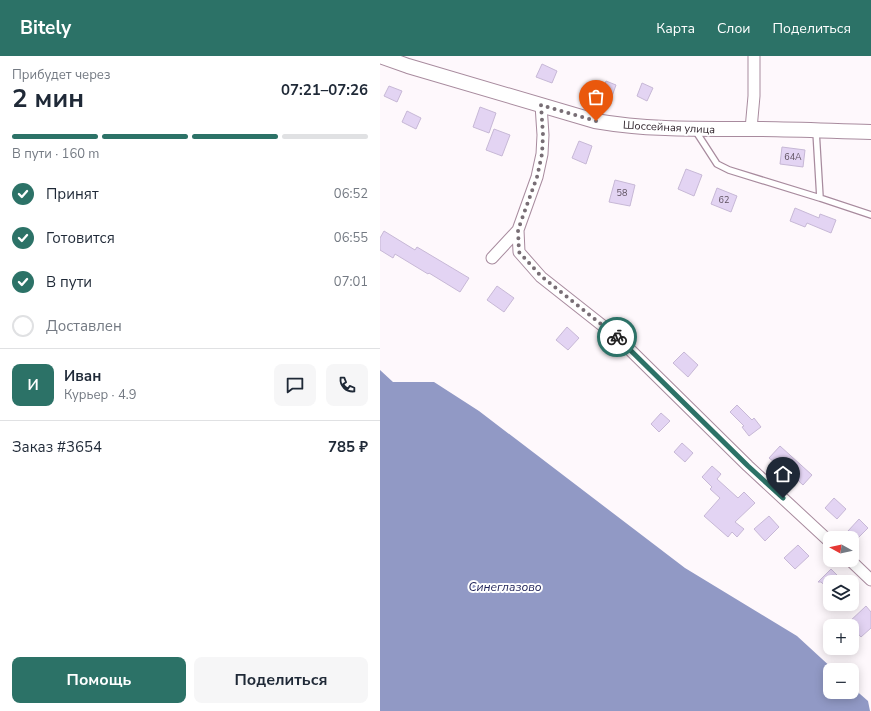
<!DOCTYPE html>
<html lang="ru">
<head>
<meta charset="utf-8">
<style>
  body { margin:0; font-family:"Nunito Sans",sans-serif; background:#f6f6f7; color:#1f2937; height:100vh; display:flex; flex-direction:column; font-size:15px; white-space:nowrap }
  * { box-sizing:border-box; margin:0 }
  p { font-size:13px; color:#747a83 }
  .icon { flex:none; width:22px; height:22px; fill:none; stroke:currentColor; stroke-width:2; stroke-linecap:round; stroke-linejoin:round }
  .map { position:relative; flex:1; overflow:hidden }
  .details { display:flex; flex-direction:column; background:#fff; width:380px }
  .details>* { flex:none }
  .needle { width:26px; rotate:278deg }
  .fabs { position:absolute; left:443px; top:475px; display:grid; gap:8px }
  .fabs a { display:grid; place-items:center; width:36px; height:36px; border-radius:8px; background:#fff; box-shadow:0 2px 10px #0003; font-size:20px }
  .pin { position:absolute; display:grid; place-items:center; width:34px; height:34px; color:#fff; margin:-41px -17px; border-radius:50% 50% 50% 0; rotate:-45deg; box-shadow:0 0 4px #0007 }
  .pin .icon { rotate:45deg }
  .courier { position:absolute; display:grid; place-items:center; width:40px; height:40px; margin:-20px; border:3px solid #2c7267; border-radius:50%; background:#fff; color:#222; box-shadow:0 1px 5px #0007 }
  .overview em { font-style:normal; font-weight:700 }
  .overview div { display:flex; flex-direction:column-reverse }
  .overview { display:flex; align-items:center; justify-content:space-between; height:68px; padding:0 12px }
  h1 { font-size:26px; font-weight:700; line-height:30px }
  .bar { display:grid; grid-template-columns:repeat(4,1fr); gap:6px 4px; align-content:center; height:48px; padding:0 12px }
  .bar i { height:5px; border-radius:3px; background:#e0e1e3 }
  .bar .selected { background:#2c7267 }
  .bar p { grid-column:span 4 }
  .line { display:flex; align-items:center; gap:10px; padding:0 12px; border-top:1px solid #e0e1e3 }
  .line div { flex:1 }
  .round { display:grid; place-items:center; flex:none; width:42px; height:42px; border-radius:8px; background:#f6f6f7 }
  ol { padding:0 12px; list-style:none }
  li { display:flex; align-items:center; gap:12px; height:44px }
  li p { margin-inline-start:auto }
  li .icon { padding:4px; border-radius:50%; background:#2c7267; color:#fff; stroke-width:4 }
  li:last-child { color:#747a83 }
  li i { width:22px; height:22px; border:2px solid #e0e1e3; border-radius:50% }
  .primary-button { display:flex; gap:8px; margin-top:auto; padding:8px 12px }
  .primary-button a { flex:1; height:46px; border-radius:8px; background:#2c7267; color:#fff; font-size:16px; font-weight:700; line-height:46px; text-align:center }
  .primary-button a+a { background:#f6f6f7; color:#1f2937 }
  header { display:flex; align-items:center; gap:24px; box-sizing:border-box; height:56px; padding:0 20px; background:#2c7267; color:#fff }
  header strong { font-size:19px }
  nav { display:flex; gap:22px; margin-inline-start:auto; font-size:14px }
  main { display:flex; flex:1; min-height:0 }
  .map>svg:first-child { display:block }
  .water { fill:#9199c5 }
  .building { fill:#e3d4f3; stroke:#c7b8d6 }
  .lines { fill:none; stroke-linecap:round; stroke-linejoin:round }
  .service-casing { stroke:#a88b9e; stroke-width:8 }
  .minor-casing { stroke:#a88b9e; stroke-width:13 }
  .tertiary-casing { stroke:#a88b9e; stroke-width:16 }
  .service { stroke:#fff; stroke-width:5.5 }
  .minor { stroke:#fff; stroke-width:11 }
  .tertiary { stroke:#fff; stroke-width:14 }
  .done { stroke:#786e75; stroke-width:4; stroke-dasharray:0 7.2 }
  .route { stroke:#2c7267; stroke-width:5 }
  .labels { text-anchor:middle; stroke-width:4; stroke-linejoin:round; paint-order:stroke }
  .number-label { font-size:9px; fill:#5d505e }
  .street-label { font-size:11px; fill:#30242c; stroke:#fff }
  .water-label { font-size:12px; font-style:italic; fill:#1f2258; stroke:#fff }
</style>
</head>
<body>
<header>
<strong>Bitely</strong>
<nav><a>Карта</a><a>Слои</a><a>Поделиться</a></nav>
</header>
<main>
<section class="details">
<div class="overview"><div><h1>2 мин</h1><p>Прибудет через</p></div><em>07:21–07:26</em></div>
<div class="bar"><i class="selected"></i><i class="selected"></i><i class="selected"></i><i></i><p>В пути · 160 m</p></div>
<ol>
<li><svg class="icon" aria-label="check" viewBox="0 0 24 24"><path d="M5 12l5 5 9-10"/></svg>Принят<p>06:52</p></li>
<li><svg class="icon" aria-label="check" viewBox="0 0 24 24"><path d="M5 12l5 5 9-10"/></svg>Готовится<p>06:55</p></li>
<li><svg class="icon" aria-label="check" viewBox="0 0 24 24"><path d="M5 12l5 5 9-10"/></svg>В пути<p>07:01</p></li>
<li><i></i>Доставлен</li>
</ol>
<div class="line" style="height:72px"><b class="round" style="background:#2c7267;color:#fff">И</b><div><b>Иван</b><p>Курьер · 4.9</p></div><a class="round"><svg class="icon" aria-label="chat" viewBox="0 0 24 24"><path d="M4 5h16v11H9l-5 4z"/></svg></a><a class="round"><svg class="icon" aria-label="phone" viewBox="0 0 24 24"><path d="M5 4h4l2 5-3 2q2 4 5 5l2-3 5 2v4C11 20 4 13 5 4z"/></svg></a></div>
<div class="line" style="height:52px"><div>Заказ #3654</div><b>785 ₽</b></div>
<div class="primary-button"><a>Помощь</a><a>Поделиться</a></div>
</section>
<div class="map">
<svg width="491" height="655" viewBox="0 0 491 655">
  <rect width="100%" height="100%" fill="#fef8fc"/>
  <path class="water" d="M0,314L13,326H54L99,355L305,512L417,580L454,614H450V636H472V631L488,645L490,655H0Z"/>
  <path class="building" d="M162,8L177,15L172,27L156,21Z
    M226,25L236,29L231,43L221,38Z
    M262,27L273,32L267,45L257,40Z
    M9,30L22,35L17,46L4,40Z
    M100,51L116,57L109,77L93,71Z
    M27,55L41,62L36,73L22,66Z
    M114,73L130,79L122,100L106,94Z
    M199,85L212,90L206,108L192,102Z
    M402,91L425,94L423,111L400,108Z
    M306,113L322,119L314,140L298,133Z
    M235,124L255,129L250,150L229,146Z
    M337,132L357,140L351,156L331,148Z
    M415,152L439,162L440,158L456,164L451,177L427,167L425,171L410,165Z
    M4,175L35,194L37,191L89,222L80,236L49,217L48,218L15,198L13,202L0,194V182Z
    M117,230L134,242L124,256L107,244Z
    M187,271L199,282L188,294L176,284Z
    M304,296L318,309L308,321L293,307Z
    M357,349L372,364L374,362L381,371L369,380L362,371L364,370L350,356Z
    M281,357L290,365L279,376L271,368Z
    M302,387L313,397L305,406L294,396Z
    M400,390L432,419L423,429L410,417L409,418L389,402Z
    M332,410L341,418L337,423L358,442L364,436L375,447L355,466L364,473L357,481L352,476L348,481L324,460L340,442L330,433L332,431L322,421Z
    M454,442L466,453L457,463L445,452Z
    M389,460L399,471L385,485L374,473Z
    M479,463L488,472L477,483L468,475Z
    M418,489L429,500L415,513L404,502Z
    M451,513L460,522L456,526H450V534L441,526H438Z
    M486,550L491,556V572L481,581L468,567Z"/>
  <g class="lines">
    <g class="service-casing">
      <path id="service" d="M315,74L337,108L349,114L440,142
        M436,75L440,142L491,159"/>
    </g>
    <g class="minor-casing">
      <path id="minor" d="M371,73L374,40V0
        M138,174L139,196L161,221L237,281L368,410L450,486
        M112,202L138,174L157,121L162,98L163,79L161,49
        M470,504L491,524"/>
    </g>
    <g class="tertiary-casing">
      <path id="tertiary" d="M0,0L28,10L215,65C267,74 318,73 370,73C410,73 451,75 491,76"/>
    </g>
    <use href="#service" class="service"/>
    <use href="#minor" class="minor"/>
    <use href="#tertiary" class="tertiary"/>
  </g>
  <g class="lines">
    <path class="done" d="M216,65L161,49L163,79L162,98L157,121L138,174L139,196L161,220L237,281"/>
    <path class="route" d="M237,281L368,410L403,442"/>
  </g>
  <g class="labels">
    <g class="number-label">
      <text x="413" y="104">64А</text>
      <text x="242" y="140">58</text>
      <text x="344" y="147">62</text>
    </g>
    <g class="street-label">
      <text transform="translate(289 71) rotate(3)" y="4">Шоссейная улица</text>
    </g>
    <g class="water-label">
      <text x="125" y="535">Синеглазово</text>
    </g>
  </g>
</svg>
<div class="fabs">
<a><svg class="needle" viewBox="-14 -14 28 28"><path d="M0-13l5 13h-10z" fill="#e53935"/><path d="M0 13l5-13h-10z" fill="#747a83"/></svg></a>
<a><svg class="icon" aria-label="layers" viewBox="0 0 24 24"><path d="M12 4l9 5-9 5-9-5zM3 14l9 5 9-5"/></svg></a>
<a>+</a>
<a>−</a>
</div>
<div class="pin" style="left:216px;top:65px;background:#ea580c"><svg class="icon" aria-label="bag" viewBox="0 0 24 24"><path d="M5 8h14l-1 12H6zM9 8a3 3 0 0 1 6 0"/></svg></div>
<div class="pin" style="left:403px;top:442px;background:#1f2937"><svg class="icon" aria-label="home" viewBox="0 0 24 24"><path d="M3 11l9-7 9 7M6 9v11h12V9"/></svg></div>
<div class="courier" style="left:237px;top:281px"><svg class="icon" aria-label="bike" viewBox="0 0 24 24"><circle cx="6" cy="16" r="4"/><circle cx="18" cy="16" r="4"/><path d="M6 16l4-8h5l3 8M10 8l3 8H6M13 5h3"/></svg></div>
</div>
</main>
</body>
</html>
